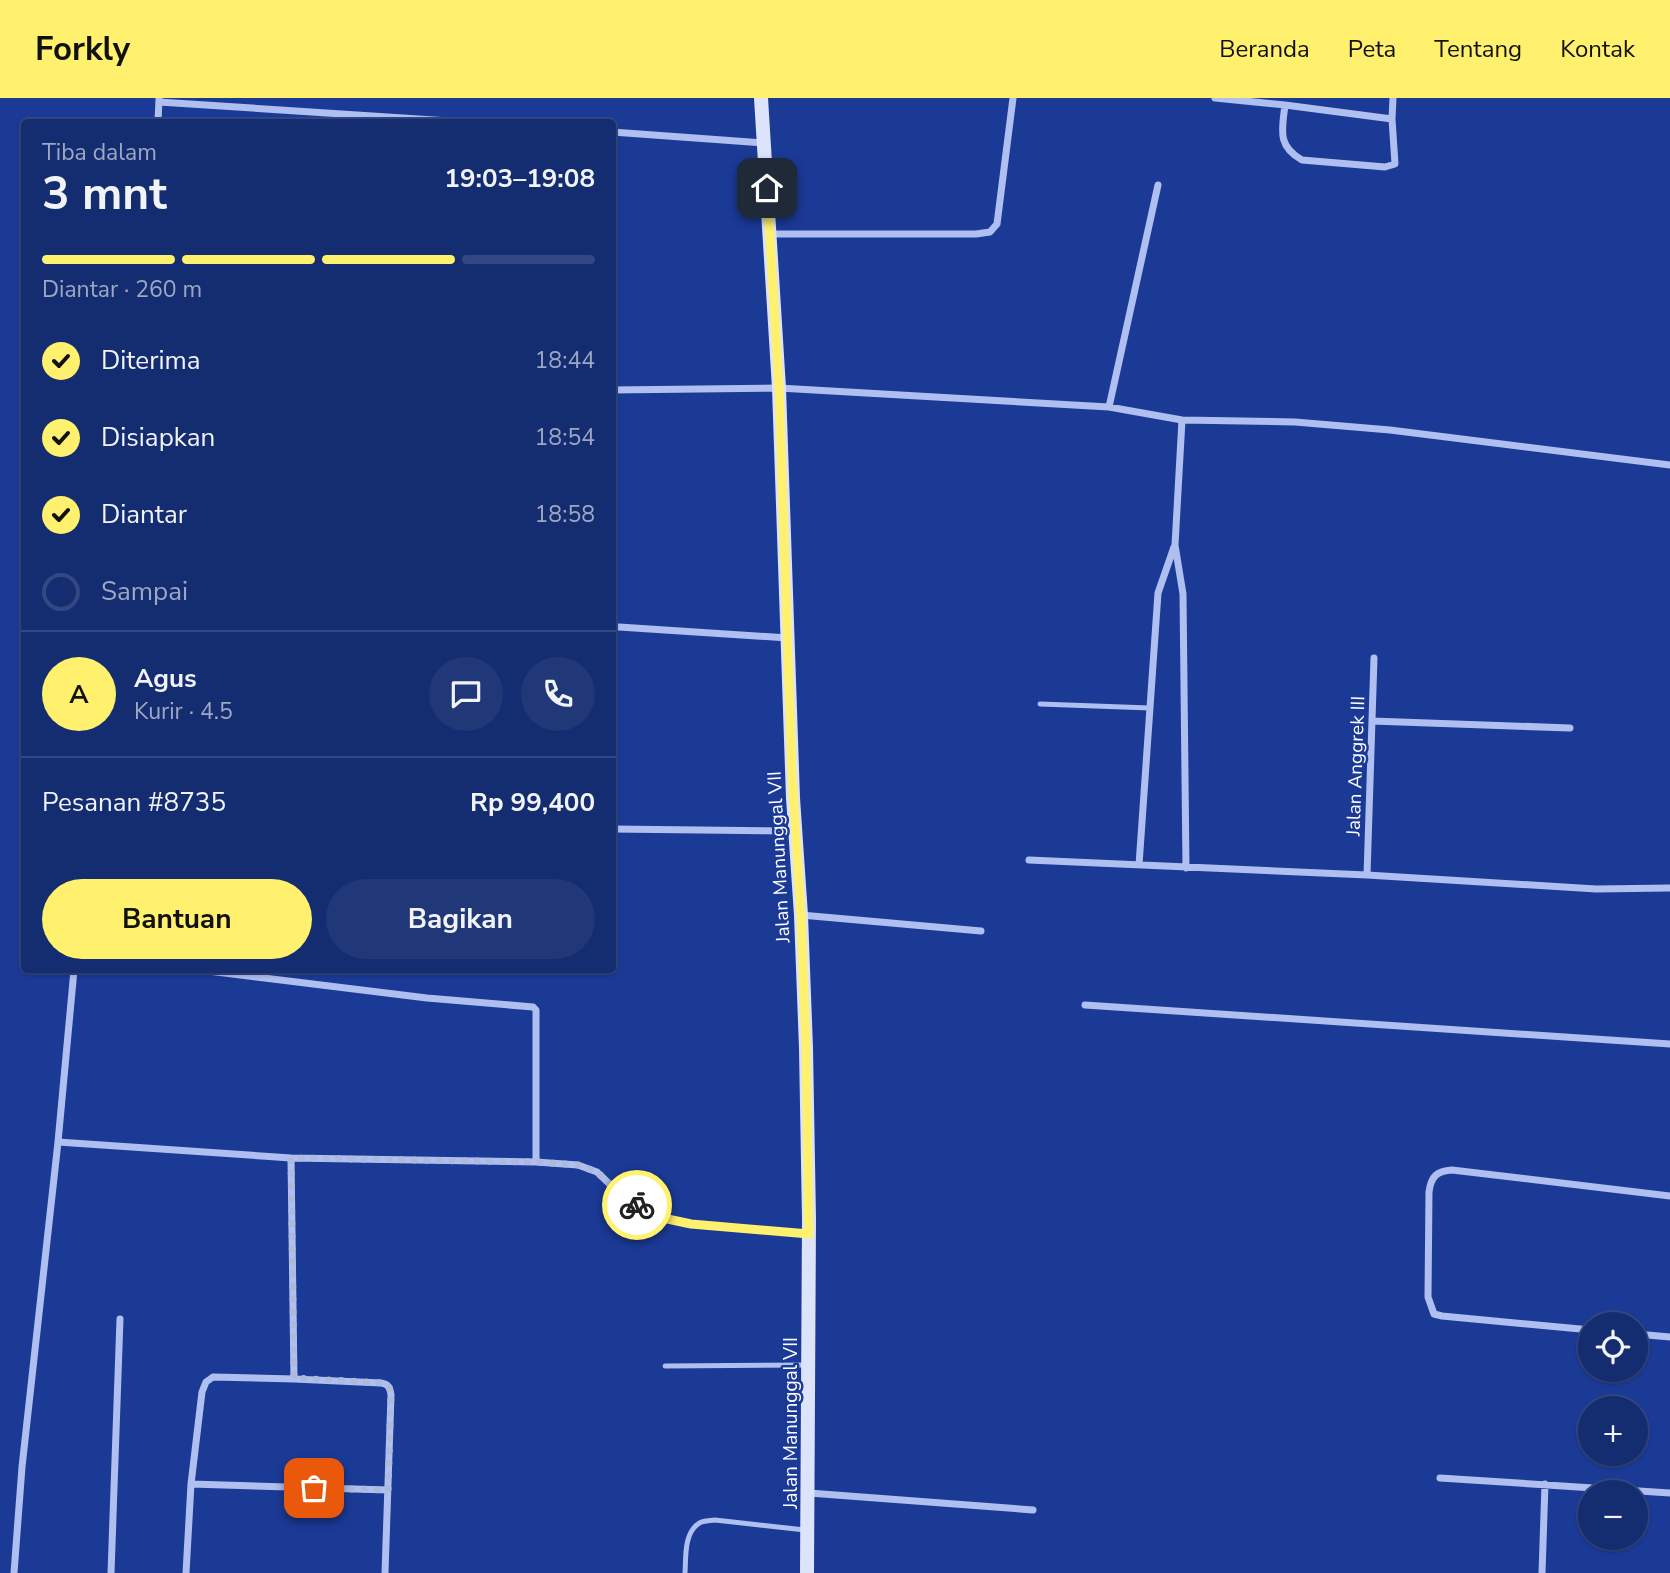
<!DOCTYPE html>
<html lang="id">
<head>
<meta charset="utf-8">
<style>
  body { margin:0; font-family:"Nunito Sans",sans-serif; background:#213878; color:#f1f3f6; height:100vh; display:flex; flex-direction:column; font-size:26px; white-space:nowrap }
  * { box-sizing:border-box; margin:0 }
  p { font-size:23px; color:#9da7c3 }
  .icon { flex:none; width:38px; height:38px; fill:none; stroke:currentColor; stroke-width:2; stroke-linecap:round; stroke-linejoin:round }
  .map { position:relative; flex:1; overflow:hidden }
  .drawer { position:absolute; left:21px; top:21px; width:595px; height:854px; display:flex; flex-direction:column; background:#142c70; border-radius:7px; box-shadow:0 2px 5px #0004,0 0 0 2px #334883 }
  .drawer>* { flex:none }
  .tools { position:absolute; left:1578px; top:1214px; display:grid; gap:14px }
  .tools a { display:grid; place-items:center; width:70px; height:70px; border-radius:50%; background:#142c70; box-shadow:0 2px 5px #0004,0 0 0 2px #334883; font-size:35px }
  .pin { position:absolute; display:grid; place-items:center; width:60px; height:60px; color:#fff; margin:-30px; border-radius:14px; box-shadow:0 4px 10px #0006 }
  .courier { position:absolute; display:grid; place-items:center; width:70px; height:70px; margin:-35px; border:5px solid #fff06d; border-radius:50%; background:#fff; color:#222; box-shadow:0 2px 9px #0007 }
  .summary em { font-style:normal; font-weight:700 }
  .summary div { display:flex; flex-direction:column-reverse }
  .summary { display:flex; align-items:center; justify-content:space-between; height:119px; padding:0 21px }
  h1 { font-size:46px; font-weight:700; line-height:52px }
  .bar { display:grid; grid-template-columns:repeat(4,1fr); gap:10px 7px; align-content:center; height:84px; padding:0 21px }
  .bar i { height:9px; border-radius:5px; background:#334883 }
  .bar .on { background:#fff06d }
  .bar p { grid-column:span 4 }
  .line { display:flex; align-items:center; gap:18px; padding:0 21px; border-top:2px solid #334883 }
  .line div { flex:1 }
  .round { display:grid; place-items:center; flex:none; width:74px; height:74px; border-radius:37px; background:#213878 }
  ol { padding:0 21px; list-style:none }
  li { display:flex; align-items:center; gap:21px; height:77px }
  li p { margin-inline-start:auto }
  li .icon { padding:7px; border-radius:50%; background:#fff06d; color:#111; stroke-width:4 }
  li:last-child { color:#9da7c3 }
  li i { width:38px; height:38px; border:4px solid #334883; border-radius:50% }
  .cta { display:flex; gap:14px; margin-top:auto; padding:14px 21px }
  .cta a { flex:1; height:80px; border-radius:42px; background:#fff06d; color:#111; font-size:28px; font-weight:700; line-height:80px; text-align:center }
  .cta a+a { background:#213878; color:#f1f3f6 }
  header { display:flex; align-items:center; gap:42px; box-sizing:border-box; height:98px; padding:0 35px; background:#fff06d; color:#111 }
  header strong { font-size:33px }
  nav { display:flex; gap:38px; margin-inline-start:auto; font-size:24px }
  .map>svg:first-child { display:block }
  .lines { fill:none; stroke-linecap:round; stroke-linejoin:round }
  .lane { stroke:#aebff0; stroke-width:5 }
  .street { stroke:#aebff0; stroke-width:7 }
  .secondary { stroke:#dce3fb; stroke-width:14 }
  .done { stroke:#afbada; stroke-width:7; stroke-dasharray:0 12.6 }
  .route { stroke:#fff06d; stroke-width:9 }
  .labels { text-anchor:middle; stroke-width:5; stroke-linejoin:round; paint-order:stroke }
  .street-label { font-size:19px; fill:#fff; stroke:#1b3a96 }
</style>
</head>
<body>
<header>
<strong>Forkly</strong>
<nav><a>Beranda</a><a>Peta</a><a>Tentang</a><a>Kontak</a></nav>
</header>
<div class="map">
<svg width="1670" height="1475" viewBox="0 0 1670 1475">
  <rect width="100%" height="100%" fill="#1b3a96"/>
  <g class="lines">
    <path class="lane" d="M1040,606L1150,610
      M665,1268L806,1267
      M685,1475C686,1459 684,1436 698,1426C703,1422 710,1423 715,1422L805,1432"/>
    <path class="street" d="M1215,0L1285,7L1392,21L1393,0
      M159,4L464,24
      M1285,7C1282,32 1277,48 1302,62L1385,69L1395,66L1392,21
      M158,24L159,1
      M612,34L764,45
      M770,136H976L990,134L997,126L1013,0
      M612,292L779,290L1109,309L1182,322L1295,324L1390,332L1670,367
      M1109,309L1158,87
      M1182,322L1175,447L1183,496L1186,770
      M619,529L788,540
      M1372,623L1570,630
      M612,731L795,733
      M1029,762L1367,777L1596,791L1670,790
      M1139,767L1158,495L1174,449
      M1367,777L1374,560
      M801,817L981,833
      M200,872L427,900L533,909L536,912V1064
      M1085,907L1670,946
      M58,1044L291,1060L536,1064L578,1067L597,1074L619,1095L640,1109L663,1120L691,1126L809,1136
      M291,1060L294,1281
      M1591,1232L1442,1218L1434,1216L1428,1199L1429,1094C1431,1078 1437,1073 1452,1072L1670,1098
      M1636,1236L1670,1239
      M1440,1380L1670,1395
      M191,1386L388,1392
      M809,1395L1033,1412
      M14,1475L22,1369L58,1044L74,872
      M111,1475L120,1221
      M186,1475L191,1386L202,1294L206,1284L213,1279L294,1281L381,1285C389,1286 390,1290 391,1297L385,1475
      M1542,1475L1545,1386"/>
    <path class="secondary" d="M761,0L779,290L793,700L801,817L806,950L809,1121L807,1475"/>
  </g>
  <g class="lines">
    <path class="done" d="M314,1390L388,1392L391,1297L389,1289L385,1285L294,1280L291,1060L536,1064L578,1067L597,1074L619,1095L637,1107"/>
    <path class="route" d="M637,1107L663,1120L691,1126L809,1136L806,950L801,817L792,676L779,290L767,90"/>
  </g>
  <g class="labels">
    <g class="street-label">
      <text transform="translate(1355 668) rotate(-88)" y="7">Jalan Anggrek III</text>
      <text transform="translate(778 759) rotate(-93)" y="7">Jalan Manunggal VII</text>
      <text transform="translate(790 1325) rotate(-90)" y="7">Jalan Manunggal VII</text>
    </g>
  </g>
</svg>
<div class="tools">
<a><svg class="icon" aria-label="locate" viewBox="0 0 24 24"><circle cx="12" cy="12" r="6"/><path d="M12 2v4M12 18v4M2 12h4M18 12h4"/></svg></a>
<a>+</a>
<a>−</a>
</div>
<div class="pin" style="left:314px;top:1390px;background:#ea580c"><svg class="icon" aria-label="bag" viewBox="0 0 24 24"><path d="M5 8h14l-1 12H6zM9 8a3 3 0 0 1 6 0"/></svg></div>
<div class="pin" style="left:767px;top:90px;background:#1f2937"><svg class="icon" aria-label="home" viewBox="0 0 24 24"><path d="M3 11l9-7 9 7M6 9v11h12V9"/></svg></div>
<div class="courier" style="left:637px;top:1107px"><svg class="icon" aria-label="bike" viewBox="0 0 24 24"><circle cx="6" cy="16" r="4"/><circle cx="18" cy="16" r="4"/><path d="M6 16l4-8h5l3 8M10 8l3 8H6M13 5h3"/></svg></div>
<section class="drawer">
<div class="summary"><div><h1>3 mnt</h1><p>Tiba dalam</p></div><em>19:03–19:08</em></div>
<div class="bar"><i class="on"></i><i class="on"></i><i class="on"></i><i></i><p>Diantar · 260 m</p></div>
<ol>
<li><svg class="icon" aria-label="check" viewBox="0 0 24 24"><path d="M5 12l5 5 9-10"/></svg>Diterima<p>18:44</p></li>
<li><svg class="icon" aria-label="check" viewBox="0 0 24 24"><path d="M5 12l5 5 9-10"/></svg>Disiapkan<p>18:54</p></li>
<li><svg class="icon" aria-label="check" viewBox="0 0 24 24"><path d="M5 12l5 5 9-10"/></svg>Diantar<p>18:58</p></li>
<li><i></i>Sampai</li>
</ol>
<div class="line" style="height:126px"><b class="round" style="background:#fff06d;color:#111">A</b><div><b>Agus</b><p>Kurir · 4.5</p></div><a class="round"><svg class="icon" aria-label="chat" viewBox="0 0 24 24"><path d="M4 5h16v11H9l-5 4z"/></svg></a><a class="round"><svg class="icon" aria-label="phone" viewBox="0 0 24 24"><path d="M5 4h4l2 5-3 2q2 4 5 5l2-3 5 2v4C11 20 4 13 5 4z"/></svg></a></div>
<div class="line" style="height:91px"><div>Pesanan #8735</div><b>Rp 99,400</b></div>
<div class="cta"><a>Bantuan</a><a>Bagikan</a></div>
</section>
</div>
</body>
</html>
